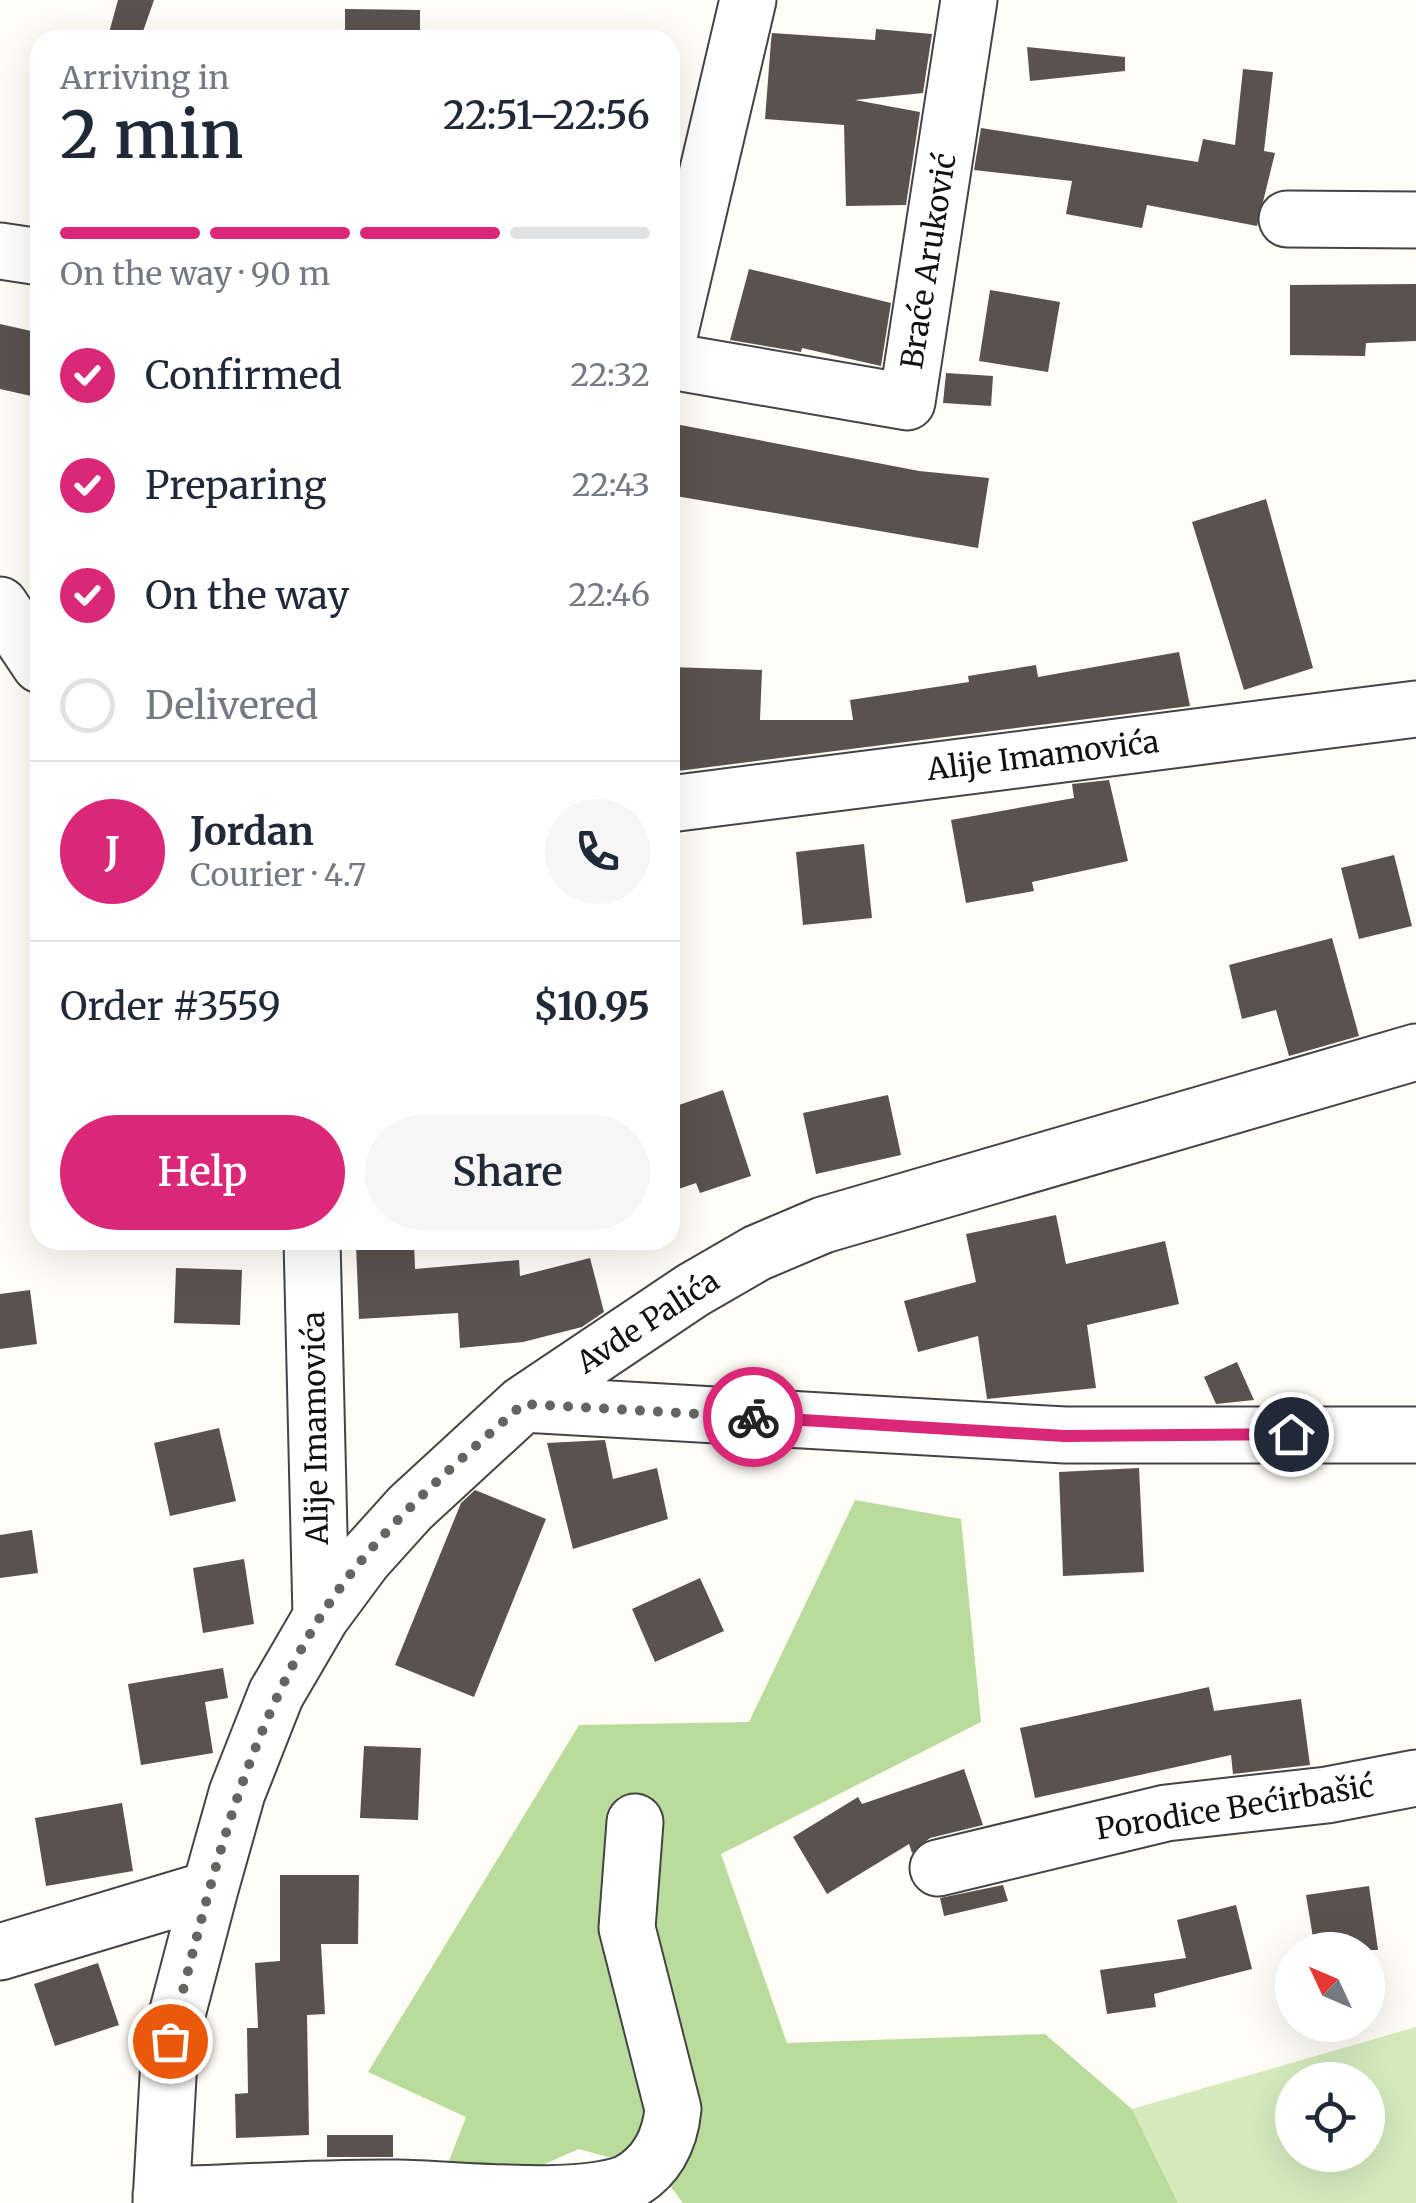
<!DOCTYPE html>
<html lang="en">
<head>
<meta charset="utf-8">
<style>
  body { margin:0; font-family:Merriweather,serif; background:#f6f6f7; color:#1f2937; height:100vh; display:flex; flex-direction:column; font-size:38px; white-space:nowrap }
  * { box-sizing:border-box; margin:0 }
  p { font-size:32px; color:#747a83 }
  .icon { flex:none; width:55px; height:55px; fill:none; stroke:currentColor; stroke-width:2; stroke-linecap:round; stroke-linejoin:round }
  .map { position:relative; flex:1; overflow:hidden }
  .panel { position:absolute; left:30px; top:30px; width:650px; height:1220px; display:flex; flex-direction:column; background:#fff; border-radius:30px; box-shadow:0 10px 40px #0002 }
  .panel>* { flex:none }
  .needle { width:65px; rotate:314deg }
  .tools { position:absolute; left:1275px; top:1932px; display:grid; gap:20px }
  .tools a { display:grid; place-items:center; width:110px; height:110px; border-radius:50%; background:#fff; box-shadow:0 10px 40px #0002; font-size:50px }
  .pin { position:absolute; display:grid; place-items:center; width:85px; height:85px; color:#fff; margin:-42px; border:5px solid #fff; border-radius:50%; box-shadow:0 2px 10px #0007 }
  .courier { position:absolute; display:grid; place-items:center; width:100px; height:100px; margin:-50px; border:8px solid #db2777; border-radius:50%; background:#fff; color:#222; box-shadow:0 2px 12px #0007 }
  .head em { font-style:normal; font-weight:600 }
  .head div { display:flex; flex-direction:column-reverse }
  .head { display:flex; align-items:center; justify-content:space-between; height:170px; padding:0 30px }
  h1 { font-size:65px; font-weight:600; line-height:75px }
  .bar { display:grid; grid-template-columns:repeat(4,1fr); gap:15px 10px; align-content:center; height:120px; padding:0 30px }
  .bar i { height:12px; border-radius:8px; background:#e0e1e3 }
  .bar .on { background:#db2777 }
  .bar p { grid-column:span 4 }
  .line { display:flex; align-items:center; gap:25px; padding:0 30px; border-top:2px solid #e0e1e3 }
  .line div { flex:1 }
  .round { display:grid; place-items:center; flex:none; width:105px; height:105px; border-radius:52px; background:#f6f6f7 }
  ol { padding:0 30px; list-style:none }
  li { display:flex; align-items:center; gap:30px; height:110px }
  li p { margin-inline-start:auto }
  li .icon { padding:10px; border-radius:50%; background:#db2777; color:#fff; stroke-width:4 }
  li:last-child { color:#747a83 }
  li i { width:55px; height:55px; border:5px solid #e0e1e3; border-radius:50% }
  .button { display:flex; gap:20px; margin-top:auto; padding:20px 30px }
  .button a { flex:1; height:115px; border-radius:60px; background:#db2777; color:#fff; font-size:40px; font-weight:600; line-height:115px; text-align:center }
  .button a+a { background:#f6f6f7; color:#1f2937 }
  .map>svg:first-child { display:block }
  .green { fill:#d5ebbd; fill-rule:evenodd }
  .forest { fill:#b9dc9c }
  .building { fill:#5a524d }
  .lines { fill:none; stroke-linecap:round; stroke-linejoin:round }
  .minor-casing { stroke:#444; stroke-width:59 }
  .minor { stroke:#fff; stroke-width:55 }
  .done { stroke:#646461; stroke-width:10; stroke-dasharray:0 18 }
  .route { stroke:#db2777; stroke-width:12 }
  .labels { text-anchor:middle; stroke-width:10; stroke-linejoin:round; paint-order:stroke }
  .street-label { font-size:30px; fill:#111; stroke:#fff }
</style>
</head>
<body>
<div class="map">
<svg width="1416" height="2203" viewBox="0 0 1416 2203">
  <rect width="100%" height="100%" fill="#fffdf5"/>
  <path class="green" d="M1416,2027V2203H1178L1132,2109ZM1292,2080H1368V2155H1292Z"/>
  <path class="forest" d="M855,1500L961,1519L981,1722L721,1854L787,2043L1045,2034L1132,2109L1178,2203H683L659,2171L579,2149L526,2172L449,2161L466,2117L368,2072L579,1725L749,1722Z"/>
  <path class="building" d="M118,0H154L140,40H107Z
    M345,9L420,10V40H345Z
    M876,29L932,34L923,93L855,100L920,112L906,205L846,206L844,125L765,119L771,41L772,33L875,40Z
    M1027,47L1125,57V71L1030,81Z
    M1243,69L1273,72L1264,151L1275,153L1257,226L1147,205L1142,228L1066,214L1072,181L974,170L981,128L1198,162L1203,139L1235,145Z
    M749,269L891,303L881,366L802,348L801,352L730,340Z
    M1416,284V341L1366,343L1365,356L1290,355V285Z
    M990,290L1060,302L1048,372L979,361Z
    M0,324L40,333V398L0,389Z
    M946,373L993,376L991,406L943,403Z
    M670,423L919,471L989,478L978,548L670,495Z
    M1266,499L1313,668L1244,690L1192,522Z
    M1179,652L1190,706L670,772V667L762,670L760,720H853L850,700L969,682L968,676L1036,665L1038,677Z
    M1109,780L1128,861L1032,882L1034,891L966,903L951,820L1074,798L1072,784Z
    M864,844L872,918L803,925L796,852Z
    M1394,855L1412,926L1359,939L1341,868Z
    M1332,938L1359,1036L1289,1056L1276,1010L1242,1019L1229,965Z
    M723,1090L751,1176L700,1193L696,1183L670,1192V1108Z
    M888,1095L901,1155L816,1174L803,1113Z
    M1056,1215L1066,1264L1165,1241L1179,1304L1087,1325L1096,1388L987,1399L978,1336L918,1352L904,1301L976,1282L966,1234Z
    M414,1242L415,1269L519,1260L520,1276L590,1258L604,1312L582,1327L523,1342L460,1348L458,1313L359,1319L356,1245Z
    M176,1268L242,1270L240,1325L174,1323Z
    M30,1290L37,1344L0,1349V1294Z
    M1237,1362L1254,1400L1216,1404L1204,1377Z
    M219,1428L236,1501L170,1516L154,1443Z
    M605,1440L613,1479L657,1468L668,1519L573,1549L547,1443Z
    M1139,1468L1144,1572L1063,1576L1059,1472Z
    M475,1490L546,1519L474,1697L395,1665L461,1503Z
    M32,1530L38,1573L0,1578V1535Z
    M244,1559L254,1624L203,1633L193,1568Z
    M700,1578L724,1631L655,1662L632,1609Z
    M223,1668L228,1698L205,1702L213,1753L141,1765L128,1684Z
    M1209,1687L1214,1711L1301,1699L1310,1765L1233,1774L1231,1755L1035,1798L1020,1728Z
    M364,1746L421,1748L418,1820L360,1818Z
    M964,1769L983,1825L930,1838L912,1853L909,1844L827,1894L793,1837L858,1797L862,1804Z
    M122,1803L133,1871L46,1886L35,1818Z
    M280,1875H359L358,1944H321L325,2014L307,2015L309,2135L236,2138L235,2094L248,2093L247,2028H258L255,1963L280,1961Z
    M1003,1885L1008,1901L944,1916L940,1898Z
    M1369,1886L1378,1950H1315L1306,1895Z
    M1236,1905L1252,1969L1154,1994L1156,2007L1107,2014L1100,1970L1186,1958L1177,1920Z
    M98,1963L119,2025L55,2046L34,1984Z
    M327,2135H393V2157H327Z"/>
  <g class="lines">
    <g class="minor-casing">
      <path id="minor" d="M1287,219L1416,220
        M0,251L40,257
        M670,332L748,0
        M670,361L907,402L969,0
        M0,605L40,665
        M670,804L1416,709
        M312,1240L321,1617
        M523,1404L1065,1435H1416
        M938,1868L1166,1813L1327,1795L1416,1778
        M0,1952L210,1889
        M161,2195C240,2193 319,2187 398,2188C458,2189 575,2203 627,2183C656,2168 670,2141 673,2109L627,1928L635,1822
        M161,2203L170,2041L210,1889L237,1793L276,1694L321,1617L364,1559L410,1508L523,1404L693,1290L757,1253L823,1225L1416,1052"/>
    </g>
    <use href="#minor" class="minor"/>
  </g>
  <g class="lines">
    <path class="done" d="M170,2041C208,1896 239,1748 319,1619C371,1535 450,1469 523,1404L753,1417"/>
    <path class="route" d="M753,1417L1064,1436L1291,1434"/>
  </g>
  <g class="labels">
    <g class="street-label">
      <text transform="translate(929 261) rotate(-81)" y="10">Braće Aruković</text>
      <text transform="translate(1043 756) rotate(-7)" y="10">Alije Imamovića</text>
      <text transform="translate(648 1322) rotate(-33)" y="10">Avde Palića</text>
      <text transform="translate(316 1428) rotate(-91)" y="10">Alije Imamovića</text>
      <text transform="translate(1235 1808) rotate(-9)" y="10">Porodice Bećirbašić</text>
    </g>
  </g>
</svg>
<div class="tools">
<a><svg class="needle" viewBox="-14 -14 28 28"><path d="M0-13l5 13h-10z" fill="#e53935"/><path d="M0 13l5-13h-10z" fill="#747a83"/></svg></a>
<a><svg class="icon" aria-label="locate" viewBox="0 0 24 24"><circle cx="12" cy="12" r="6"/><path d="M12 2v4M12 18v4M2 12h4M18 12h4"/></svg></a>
</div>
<div class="pin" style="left:170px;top:2041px;background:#ea580c"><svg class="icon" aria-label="bag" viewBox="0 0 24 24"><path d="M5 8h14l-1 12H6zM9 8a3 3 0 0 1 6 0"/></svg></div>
<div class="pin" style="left:1291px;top:1434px;background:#1f2937"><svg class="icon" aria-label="home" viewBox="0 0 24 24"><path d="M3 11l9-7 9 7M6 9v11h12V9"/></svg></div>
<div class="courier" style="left:753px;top:1417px"><svg class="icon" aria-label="bike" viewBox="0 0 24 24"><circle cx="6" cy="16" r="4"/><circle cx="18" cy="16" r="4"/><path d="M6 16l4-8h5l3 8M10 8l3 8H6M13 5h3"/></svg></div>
<section class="panel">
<div class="head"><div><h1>2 min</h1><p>Arriving in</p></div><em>22:51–22:56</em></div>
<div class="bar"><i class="on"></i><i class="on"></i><i class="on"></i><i></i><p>On the way · 90 m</p></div>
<ol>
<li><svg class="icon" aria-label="check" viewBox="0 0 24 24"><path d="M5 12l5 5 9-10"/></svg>Confirmed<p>22:32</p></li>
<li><svg class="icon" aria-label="check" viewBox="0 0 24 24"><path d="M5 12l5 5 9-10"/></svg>Preparing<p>22:43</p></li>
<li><svg class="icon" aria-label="check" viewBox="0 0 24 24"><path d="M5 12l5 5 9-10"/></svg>On the way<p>22:46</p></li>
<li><i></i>Delivered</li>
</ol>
<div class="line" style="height:180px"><b class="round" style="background:#db2777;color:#fff">J</b><div><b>Jordan</b><p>Courier · 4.7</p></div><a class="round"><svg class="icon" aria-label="phone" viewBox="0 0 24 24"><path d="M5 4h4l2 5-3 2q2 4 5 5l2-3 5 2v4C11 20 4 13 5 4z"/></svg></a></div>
<div class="line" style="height:130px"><div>Order #3559</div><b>$10.95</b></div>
<div class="button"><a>Help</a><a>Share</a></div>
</section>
</div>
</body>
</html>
